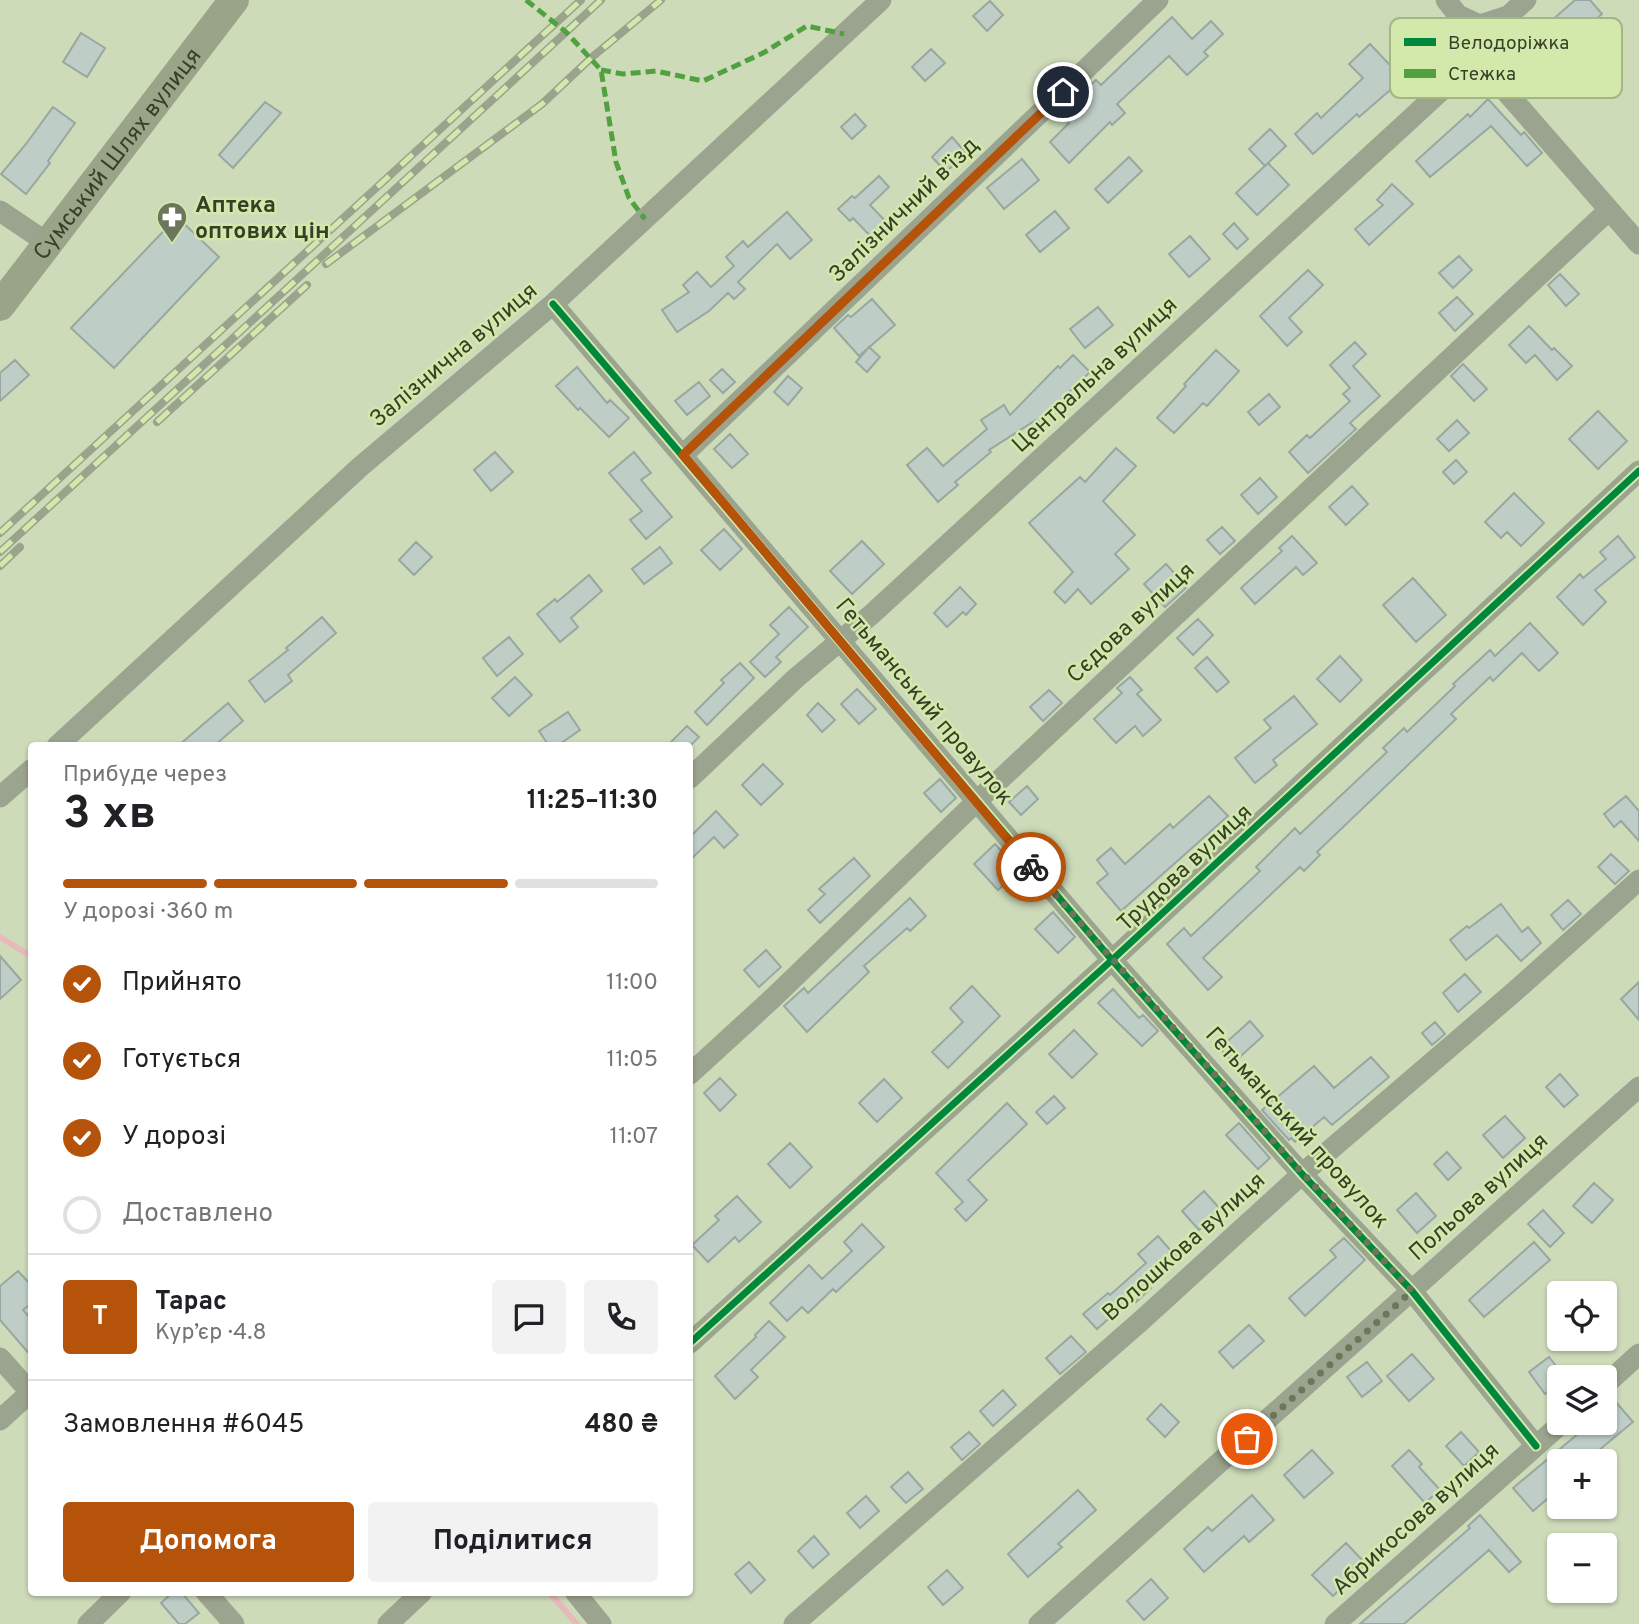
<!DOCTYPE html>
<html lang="uk">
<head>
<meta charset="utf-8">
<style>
  body { margin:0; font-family:Overpass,sans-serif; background:#f2f2f2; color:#202124; height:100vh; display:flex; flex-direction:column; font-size:26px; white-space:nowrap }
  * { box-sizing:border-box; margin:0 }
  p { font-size:23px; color:#757577 }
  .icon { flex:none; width:38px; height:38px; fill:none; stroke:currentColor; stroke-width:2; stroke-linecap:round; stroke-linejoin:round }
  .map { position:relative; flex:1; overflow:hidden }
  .sheet { position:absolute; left:28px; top:742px; width:665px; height:854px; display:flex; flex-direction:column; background:#fff; border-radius:7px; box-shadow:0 2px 5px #0004 }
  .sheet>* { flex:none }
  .buttons { position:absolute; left:1547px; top:1281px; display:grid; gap:14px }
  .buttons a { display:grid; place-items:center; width:70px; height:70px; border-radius:7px; background:#fff; box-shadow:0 2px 5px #0004; font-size:35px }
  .pin { position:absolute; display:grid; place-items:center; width:60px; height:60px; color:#fff; margin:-30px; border:4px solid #fff; border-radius:50%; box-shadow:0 2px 7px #0007 }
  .courier { position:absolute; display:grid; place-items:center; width:70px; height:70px; margin:-35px; border:5px solid #b45309; border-radius:50%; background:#fff; color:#222; box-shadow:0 2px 9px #0007 }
  .head em { font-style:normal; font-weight:700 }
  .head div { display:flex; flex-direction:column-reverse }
  .head { display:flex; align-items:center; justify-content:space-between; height:119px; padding:0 35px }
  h1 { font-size:46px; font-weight:700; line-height:52px }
  .bar { display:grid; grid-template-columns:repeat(4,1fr); gap:10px 7px; align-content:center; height:84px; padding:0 35px }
  .bar i { height:9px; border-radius:5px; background:#e0e0e0 }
  .bar .on { background:#b45309 }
  .bar p { grid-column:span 4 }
  .line { display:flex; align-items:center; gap:18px; padding:0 35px; border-top:2px solid #e0e0e0 }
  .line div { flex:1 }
  .round { display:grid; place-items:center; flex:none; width:74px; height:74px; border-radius:7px; background:#f2f2f2 }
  ol { padding:0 35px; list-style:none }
  li { display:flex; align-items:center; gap:21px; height:77px }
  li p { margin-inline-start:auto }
  li .icon { padding:7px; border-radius:50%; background:#b45309; color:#fff; stroke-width:4 }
  li:last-child { color:#757577 }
  li i { width:38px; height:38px; border:4px solid #e0e0e0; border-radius:50% }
  .cta { display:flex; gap:14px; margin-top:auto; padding:14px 35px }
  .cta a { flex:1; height:80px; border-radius:7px; background:#b45309; color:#fff; font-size:28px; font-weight:700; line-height:80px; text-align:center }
  .cta a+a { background:#f2f2f2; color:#202124 }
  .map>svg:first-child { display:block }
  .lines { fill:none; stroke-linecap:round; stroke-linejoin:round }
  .stream { stroke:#e6baba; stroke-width:6 }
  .building { fill:#becdc6; stroke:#98a8a1; stroke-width:2 }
  .street { stroke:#9ba48e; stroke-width:21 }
  .secondary { stroke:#99a489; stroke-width:30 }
  .rail-casing { stroke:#9aa38b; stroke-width:8 }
  .rail { stroke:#d2e9ab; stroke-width:5; stroke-dasharray:16; stroke-linecap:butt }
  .quiet { stroke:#51a141; stroke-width:5; stroke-dasharray:10 5; stroke-linecap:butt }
  .cycleway-casing { stroke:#d2e9ab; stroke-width:11 }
  .cycleway { stroke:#00873e; stroke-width:7 }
  .done { stroke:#6c765a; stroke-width:7; stroke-dasharray:0 12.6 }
  .route { stroke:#b45309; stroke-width:9 }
  .labels { text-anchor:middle; stroke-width:5; stroke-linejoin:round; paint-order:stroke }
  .street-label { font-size:23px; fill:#374027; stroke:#d2e9ab }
  .poi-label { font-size:23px; font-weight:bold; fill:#374027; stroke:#d2e9ab; text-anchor:start }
  .key { fill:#d2e9ab; stroke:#a4b683; stroke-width:2 }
  .key-label { font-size:19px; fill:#374027 }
</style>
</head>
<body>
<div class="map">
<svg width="1639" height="1624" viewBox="0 0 1639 1624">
  <rect width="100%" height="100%" fill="#cedbb9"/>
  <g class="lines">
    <path class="stream" d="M0,937L32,957
      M549,1592L577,1624"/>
  </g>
  <path class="building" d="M1575,0H1590L1602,14L1544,64L1526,43Z
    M990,1L1003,15L987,31L973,16Z
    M1172,17L1192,39L1211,21L1223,34L1204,52L1208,56L1187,75L1169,56L1117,104L1125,113L1112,125L1110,122L1069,163L1050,142L1069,123L1063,117L1085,95L1083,92L1096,80L1101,85Z
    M81,33L105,48L87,77L63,62Z
    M1370,44L1403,79L1359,117L1357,114L1313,154L1295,134L1317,113L1321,118L1363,78L1349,64Z
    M931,49L945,63L925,81L912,67Z
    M1488,99L1521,135L1524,132L1542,153L1527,166L1491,126L1430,177L1416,161L1468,114L1470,117Z
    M265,102L281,113L233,168L219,155Z
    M53,107L75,123L48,161L50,163L26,194L1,174L26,144Z
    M855,114L866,126L852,139L841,127Z
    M1270,129L1286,146L1265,166L1249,149Z
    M952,137L966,153L946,172L932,157Z
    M1129,157L1142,171L1108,203L1095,189Z
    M1022,159L1039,180L1004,209L987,188Z
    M1268,163L1289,185L1257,215L1236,193Z
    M879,176L889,187L870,205L891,227L876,242L853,218L850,221L838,209L852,196L855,198Z
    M1392,184L1413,204L1369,245L1355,229L1383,205L1377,200Z
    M1055,211L1069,228L1040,252L1026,235Z
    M787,212L812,240L790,259L777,244L738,282L745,289L734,299L728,293L709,311L677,332L662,310L689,292L683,285L697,272L711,287L734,266L726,257L743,241L748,247Z
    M177,217L219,257L114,368L71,328Z
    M1234,223L1248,239L1237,249L1223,234Z
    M1190,236L1210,259L1189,277L1169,254Z
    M1459,256L1472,270L1453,288L1439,273Z
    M1308,270L1323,285L1289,318L1302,332L1287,346L1260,316Z
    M1560,274L1579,294L1566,306L1548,285Z
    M1457,297L1473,314L1455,331L1439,313Z
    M872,299L895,325L859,356L834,328L848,315L851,317Z
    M1098,307L1113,325L1085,348L1070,329Z
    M1529,326L1552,350L1554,348L1572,366L1557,380L1535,355L1526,363L1509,345Z
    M1355,342L1366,354L1353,366L1380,396L1350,423L1356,429L1308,473L1289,452L1307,435L1310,438L1350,401L1343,394L1350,388L1330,365Z
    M869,347L880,357L867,372L856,362Z
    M1216,350L1239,371L1207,406L1203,403L1174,433L1157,418L1186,386L1184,384Z
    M1073,355L1090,372L1038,422L1036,420L989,450L991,452L955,482L958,485L938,502L907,465L927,448L943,466L987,429L981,420L1004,405L1010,415L1058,366L1060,368Z
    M15,360L29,375L0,401V373Z
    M1463,364L1487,389L1474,401L1451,376Z
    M577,367L607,403L610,400L629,418L609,437L580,408L578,410L556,386Z
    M722,369L735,382L723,393L710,380Z
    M788,376L802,388L788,405L774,392Z
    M699,382L710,396L687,415L675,401Z
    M1269,394L1280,407L1259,425L1248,412Z
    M1598,411L1627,441L1598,469L1569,439Z
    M1457,420L1469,433L1449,451L1437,439Z
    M730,434L748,454L732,468L714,449Z
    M1116,448L1136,466L1103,501L1135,535L1115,554L1129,569L1091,604L1078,589L1065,603L1054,592L1073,572L1029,523L1080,477L1085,482Z
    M495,452L513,472L491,491L474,470Z
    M634,452L651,473L641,480L672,517L646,539L630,520L642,511L609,473Z
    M1456,460L1467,472L1454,484L1443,472Z
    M1260,478L1277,497L1258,514L1241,495Z
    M1352,486L1368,504L1346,525L1329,507Z
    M1514,493L1544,523L1521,546L1507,532L1501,538L1485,522Z
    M1222,527L1235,541L1220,554L1207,540Z
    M724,529L742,549L720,570L701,550Z
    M1292,536L1317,563L1303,575L1296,567L1255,604L1241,588L1282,551L1279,548Z
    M1618,536L1635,557L1595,590L1606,602L1583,625L1557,597L1580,574L1583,578L1606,559L1600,552Z
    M862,541L884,564L852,594L830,571Z
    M416,542L432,557L414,575L399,560Z
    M660,547L672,563L644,584L632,569Z
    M1166,564L1187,587L1165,607L1144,584Z
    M589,575L602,591L571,618L578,627L560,642L537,614L555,599L557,602Z
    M1413,578L1446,615L1416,642L1383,605Z
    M960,587L976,604L966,615L963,612L947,627L934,613Z
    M789,607L808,627L776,657L781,662L765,677L750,662L779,634L770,625Z
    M322,617L336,633L288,675L292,681L265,702L249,681L288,650L286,648Z
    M1198,619L1213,635L1193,655L1177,638Z
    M1530,623L1558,653L1539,671L1522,653L1493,681L1490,677L1451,714L1456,719L1317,852L1320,855L1304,871L1300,867L1203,958L1222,977L1208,990L1167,944L1184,928L1191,936L1260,871L1256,867L1295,828L1300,834L1387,752L1383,748L1404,728L1407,732L1455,686L1453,684L1490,650L1495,656Z
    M509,637L523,654L497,676L483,658Z
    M1340,656L1362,680L1340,702L1317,679Z
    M1207,657L1229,682L1217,692L1195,668Z
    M740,663L754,678L707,725L695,712L724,683L721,680Z
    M515,677L532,695L509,716L492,698Z
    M1130,677L1142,690L1137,694L1161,720L1143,736L1135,726L1116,743L1094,719L1122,693L1117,688Z
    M857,689L876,709L859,724L841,704Z
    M1049,690L1062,703L1043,721L1030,707Z
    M1294,696L1317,724L1273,760L1277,765L1255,783L1235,758L1271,728L1264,720Z
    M228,703L243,721L230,732L214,746H178Z
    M818,703L835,720L822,732L807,715Z
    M568,712L580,730L557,746H549L539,731Z
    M687,726L699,737L690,746H667Z
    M763,764L783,784L761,805L742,785Z
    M940,779L956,798L941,812L924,793Z
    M1027,786L1038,799L1021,815L1009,802Z
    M1209,796L1228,816L1121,911L1097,883L1108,874L1097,860L1111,848L1125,864L1170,824L1173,828Z
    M1626,796L1639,811V841L1621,821L1614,827L1604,814Z
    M716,811L738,835L724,848L714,837L690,860V837Z
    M995,844L1019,871L998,890L974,864Z
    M1611,854L1629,871L1615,884L1598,867Z
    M854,858L870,876L820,923L808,910L825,894L819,889Z
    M910,898L926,916L910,931L907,928L864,966L869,972L807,1032L784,1006L804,988L808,993Z
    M1568,900L1581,914L1563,930L1551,915Z
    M1501,904L1522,932L1528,927L1541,943L1521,961L1497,935L1466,960L1450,940L1467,926L1469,928Z
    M1053,912L1075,937L1058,953L1035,929Z
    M766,950L781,967L759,987L744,970Z
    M0,956L21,980L0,999Z
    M1465,974L1481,992L1458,1012L1443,993Z
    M1639,982V1020L1621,999Z
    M972,986L1000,1016L948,1068L932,1052L963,1022L950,1008Z
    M1113,989L1139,1018L1143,1015L1158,1031L1142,1046L1098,1003Z
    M1250,1021L1263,1036L1233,1063L1220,1048Z
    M1435,1022L1445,1034L1432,1045L1422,1033Z
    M1074,1030L1097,1054L1072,1078L1049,1054Z
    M1371,1057L1389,1077L1332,1125L1324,1117L1295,1142L1291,1138L1289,1140L1262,1110L1314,1066L1334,1088Z
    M1560,1074L1578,1095L1564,1107L1546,1087Z
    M720,1078L736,1095L720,1111L704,1093Z
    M884,1079L902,1098L877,1122L859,1103Z
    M1054,1096L1065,1108L1047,1124L1036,1112Z
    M1007,1103L1027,1124L968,1180L987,1200L966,1221L955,1209L963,1202L936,1173Z
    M1505,1116L1525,1138L1503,1158L1483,1135Z
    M1239,1123L1270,1158L1258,1169L1226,1135Z
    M790,1143L812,1167L790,1188L768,1164Z
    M1447,1152L1461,1168L1448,1180L1434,1164Z
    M1594,1183L1613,1200L1592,1223L1573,1206Z
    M1204,1191L1221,1210L1199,1230L1182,1211Z
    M1416,1193L1436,1216L1417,1233L1397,1210Z
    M737,1196L761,1222L739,1242L735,1237L708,1262L692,1245L719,1220L715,1216Z
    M1543,1210L1564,1233L1550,1247L1528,1224Z
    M862,1224L884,1247L836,1292L833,1289L808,1313L802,1307L787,1321L770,1303L809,1265L822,1279L852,1251L844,1242Z
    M1158,1236L1178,1259L1148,1285L1151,1288L1136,1302L1132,1298L1097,1329L1083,1314L1108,1293L1110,1295L1146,1263L1138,1254Z
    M1344,1238L1365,1260L1305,1316L1289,1298L1336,1257L1330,1250Z
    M1534,1242L1550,1260L1484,1317L1469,1300Z
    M18,1271L32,1286V1303L23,1310L32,1320V1357L0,1320V1286Z
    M769,1321L785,1337L751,1370L758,1377L735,1399L715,1376L756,1337L755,1335Z
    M1249,1325L1264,1341L1233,1368L1219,1352Z
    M1071,1336L1086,1352L1060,1374L1046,1358Z
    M1412,1354L1434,1379L1409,1401L1387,1376Z
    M1549,1357L1565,1377H1559V1383L1545,1394L1529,1372Z
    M1367,1362L1382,1381L1362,1397L1347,1377Z
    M1003,1390L1016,1405L993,1426L980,1411Z
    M1615,1401L1633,1422L1586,1461H1559V1489L1533,1511L1513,1488L1591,1423H1605V1410Z
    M1161,1404L1179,1422L1165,1437L1147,1419Z
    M969,1432L980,1444L962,1460L951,1447Z
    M1461,1432L1479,1452L1464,1466L1446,1446Z
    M1312,1450L1333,1473L1304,1498L1284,1475Z
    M1409,1450L1422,1464L1419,1467L1440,1490L1425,1503L1392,1466Z
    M908,1472L923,1489L906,1503L891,1487Z
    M1078,1490L1096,1510L1058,1544L1062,1547L1028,1577L1008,1554Z
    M1252,1495L1274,1520L1249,1542L1244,1536L1204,1572L1184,1549L1208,1527L1212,1531Z
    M866,1496L879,1511L860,1528L847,1513Z
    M1480,1515L1521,1562L1509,1572L1489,1550L1404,1624H1360L1470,1528L1468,1526Z
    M814,1536L829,1554L813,1568L798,1551Z
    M1346,1543L1366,1564L1333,1596L1312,1575Z
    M749,1562L765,1580L751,1593L735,1574Z
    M947,1570L963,1588L943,1605L928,1587Z
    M1151,1579L1168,1598L1144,1620L1127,1601Z
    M173,1592H181L199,1613L185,1624H179L161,1603Z"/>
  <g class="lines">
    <path class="street" d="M1446,0L1458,15L1480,25L1508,16
      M1458,15L1480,55L1508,94L1639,244
      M0,211L49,244
      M553,304L1112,960L1302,1174L1412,1291L1536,1446
      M683,455L1158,0
      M57,746L360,467L553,304L881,0
      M690,778L796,678L872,614L1480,55L1508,16L1526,0
      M0,797L32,769
      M690,1074L774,997L976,802L1609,210
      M690,1343L1112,960L1639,471
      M0,1358L32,1394
      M1605,1385L1639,1354
      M0,1420L32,1391
      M206,1592L234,1624
      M575,1592L601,1624
      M88,1624L121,1592
      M388,1624L422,1592
      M794,1624L1142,1320L1302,1174L1514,992L1639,880
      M1039,1624L1639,1087
      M1335,1624L1562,1423"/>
    <path class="secondary" id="s1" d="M0,306L234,0"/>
    <g class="rail-casing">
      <path id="rail" d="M326,264L542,104L591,58L661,0
        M157,422L307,285
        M0,533L581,0
        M0,552L601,0
        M0,566L20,547"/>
    </g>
    <use href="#rail" class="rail"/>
    <path class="quiet" d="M526,0L566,32L601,70L616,162L629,198L645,219
      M601,70L623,74L656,71L703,81L763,53L807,26L844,34"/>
    <g class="cycleway-casing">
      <path id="cycleway" d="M553,304L1112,960L1302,1174L1412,1291L1536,1446
        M690,1343L1112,960L1639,471"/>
    </g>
    <use href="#cycleway" class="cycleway"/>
  </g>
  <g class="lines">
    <path class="done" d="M1031,867L1285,1154L1412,1291L1247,1439"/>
    <path class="route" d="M1031,867L683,455L1063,92"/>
  </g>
  <defs>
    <g id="pharmacy-pin" transform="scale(1.575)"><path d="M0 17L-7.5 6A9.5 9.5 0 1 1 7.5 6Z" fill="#6c765a" stroke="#d2e9ab"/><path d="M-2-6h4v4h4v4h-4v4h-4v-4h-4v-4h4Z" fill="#fff"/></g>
  </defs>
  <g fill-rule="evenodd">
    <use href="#pharmacy-pin" x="172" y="217"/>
  </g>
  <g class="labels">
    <g class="street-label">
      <text dy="8" stroke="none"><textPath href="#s1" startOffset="192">Сумський Шлях вулиця</textPath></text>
      <text transform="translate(903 209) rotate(-44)" y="8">Залізничний в’їзд</text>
      <text transform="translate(453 354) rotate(-40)" y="8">Залізнична вулиця</text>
      <text transform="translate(1094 374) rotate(-43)" y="8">Центральна вулиця</text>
      <text transform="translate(1130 622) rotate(-43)" y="8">Сєдова вулиця</text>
      <text transform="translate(925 701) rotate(50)" y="8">Гетьманський провулок</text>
      <text transform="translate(1184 867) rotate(-43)" y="8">Трудова вулиця</text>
      <text transform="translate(1298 1127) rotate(48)" y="8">Гетьманський провулок</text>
      <text transform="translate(1478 1196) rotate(-42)" y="8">Польова вулиця</text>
      <text transform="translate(1183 1246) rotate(-42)" y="8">Волошкова вулиця</text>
      <text transform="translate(1415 1518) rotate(-42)" y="8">Абрикосова вулиця</text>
    </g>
    <g class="poi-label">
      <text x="195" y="212">Аптека<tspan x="195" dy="26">оптових цін</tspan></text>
    </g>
  </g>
  <rect x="1390" y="18" width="232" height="80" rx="10" class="key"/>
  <rect x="1404" y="38" width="32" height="8" fill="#00873e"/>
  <rect x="1404" y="69" width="32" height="9" fill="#51a141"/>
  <g class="key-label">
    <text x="1448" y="49">Велодоріжка</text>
    <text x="1448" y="80">Стежка</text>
  </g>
</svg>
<div class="buttons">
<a><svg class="icon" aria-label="locate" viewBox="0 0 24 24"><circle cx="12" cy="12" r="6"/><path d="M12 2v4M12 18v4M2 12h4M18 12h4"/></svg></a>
<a><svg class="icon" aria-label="layers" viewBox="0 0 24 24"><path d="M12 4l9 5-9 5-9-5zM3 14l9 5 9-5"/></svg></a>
<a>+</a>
<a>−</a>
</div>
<div class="pin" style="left:1247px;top:1439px;background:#ea580c"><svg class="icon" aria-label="bag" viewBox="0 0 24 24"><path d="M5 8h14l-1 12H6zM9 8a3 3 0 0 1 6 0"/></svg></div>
<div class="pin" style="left:1063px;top:92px;background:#1f2937"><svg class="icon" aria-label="home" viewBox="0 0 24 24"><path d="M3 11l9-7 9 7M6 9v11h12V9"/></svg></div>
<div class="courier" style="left:1031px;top:867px"><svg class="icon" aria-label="bike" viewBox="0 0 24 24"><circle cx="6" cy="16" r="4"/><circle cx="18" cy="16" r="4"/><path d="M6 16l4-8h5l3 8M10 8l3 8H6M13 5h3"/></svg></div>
<section class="sheet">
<div class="head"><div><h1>3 хв</h1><p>Прибуде через</p></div><em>11:25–11:30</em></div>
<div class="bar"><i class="on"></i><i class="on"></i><i class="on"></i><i></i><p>У дорозі · 360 m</p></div>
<ol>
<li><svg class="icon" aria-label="check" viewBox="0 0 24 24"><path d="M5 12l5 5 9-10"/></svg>Прийнято<p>11:00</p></li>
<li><svg class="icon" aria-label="check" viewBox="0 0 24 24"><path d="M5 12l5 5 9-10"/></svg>Готується<p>11:05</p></li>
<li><svg class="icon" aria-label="check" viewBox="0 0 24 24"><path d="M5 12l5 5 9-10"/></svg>У дорозі<p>11:07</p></li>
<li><i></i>Доставлено</li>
</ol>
<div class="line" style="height:126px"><b class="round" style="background:#b45309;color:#fff">Т</b><div><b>Тарас</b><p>Кур’єр · 4.8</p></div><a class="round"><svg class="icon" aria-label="chat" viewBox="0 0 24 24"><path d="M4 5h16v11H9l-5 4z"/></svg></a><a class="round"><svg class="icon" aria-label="phone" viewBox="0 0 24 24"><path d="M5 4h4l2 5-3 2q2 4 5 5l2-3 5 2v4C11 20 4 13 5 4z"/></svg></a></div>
<div class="line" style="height:91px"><div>Замовлення #6045</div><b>480 ₴</b></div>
<div class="cta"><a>Допомога</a><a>Поділитися</a></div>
</section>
</div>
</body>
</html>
